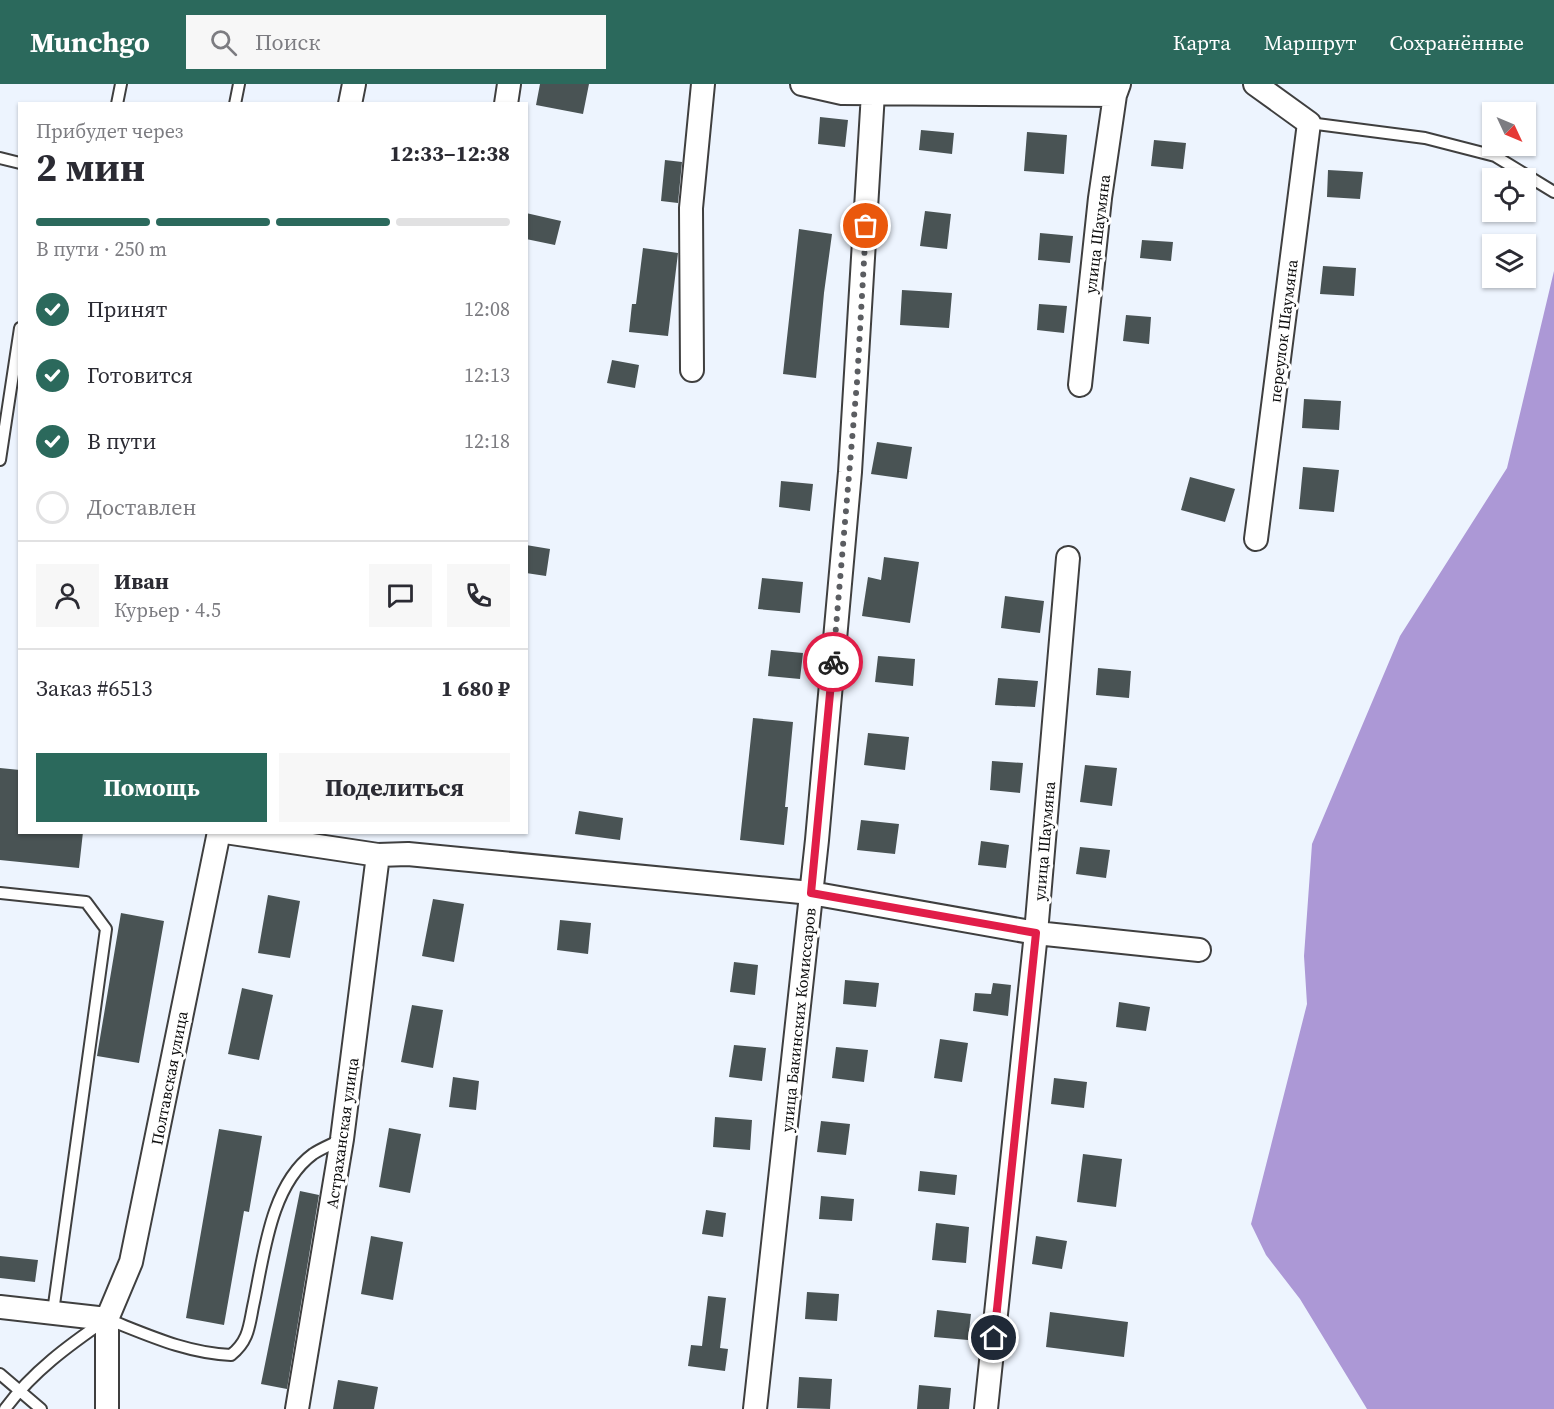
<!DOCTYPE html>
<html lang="ru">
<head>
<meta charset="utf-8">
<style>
  body { margin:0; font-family:"Source Serif 4",serif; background:#f7f7f7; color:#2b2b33; height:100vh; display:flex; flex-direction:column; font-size:22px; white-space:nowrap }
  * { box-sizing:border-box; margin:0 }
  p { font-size:20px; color:#7c7c81 }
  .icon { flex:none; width:33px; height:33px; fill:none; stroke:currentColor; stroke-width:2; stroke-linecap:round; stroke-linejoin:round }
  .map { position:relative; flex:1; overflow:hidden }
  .panel { position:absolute; left:18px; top:18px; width:510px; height:732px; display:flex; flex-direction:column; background:#fff; border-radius:0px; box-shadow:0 2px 4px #0004 }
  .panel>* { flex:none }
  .needle { width:39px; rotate:134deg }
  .tools { position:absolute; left:1482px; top:18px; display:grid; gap:12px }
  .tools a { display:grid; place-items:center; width:54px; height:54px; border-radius:0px; background:#fff; box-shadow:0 2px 4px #0004; font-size:30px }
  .pin { position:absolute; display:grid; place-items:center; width:51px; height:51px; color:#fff; margin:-26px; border:3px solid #fff; border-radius:50%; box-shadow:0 2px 6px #0007 }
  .courier { position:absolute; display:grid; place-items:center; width:60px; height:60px; margin:-30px; border:4px solid #e11d48; border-radius:50%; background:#fff; color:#222; box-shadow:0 2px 8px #0007 }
  .headline em { font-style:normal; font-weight:700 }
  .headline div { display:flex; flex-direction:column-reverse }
  .headline { display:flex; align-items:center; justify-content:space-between; height:102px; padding:0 18px }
  h1 { font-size:39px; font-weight:700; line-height:45px }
  .bar { display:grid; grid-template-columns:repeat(4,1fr); gap:9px 6px; align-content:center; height:72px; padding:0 18px }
  .bar i { height:8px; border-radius:4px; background:#e1e1e2 }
  .bar .active { background:#2b695c }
  .bar p { grid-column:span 4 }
  .line { display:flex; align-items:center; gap:15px; padding:0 18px; border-top:2px solid #e1e1e2 }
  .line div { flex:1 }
  .round { display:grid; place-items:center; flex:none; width:63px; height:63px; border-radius:0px; background:#f7f7f7 }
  ol { padding:0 18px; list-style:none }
  li { display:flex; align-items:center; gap:18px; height:66px }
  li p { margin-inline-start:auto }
  li .icon { padding:6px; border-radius:50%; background:#2b695c; color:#fff; stroke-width:4 }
  li:last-child { color:#7c7c81 }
  li i { width:33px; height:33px; border:3px solid #e1e1e2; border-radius:50% }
  .action { display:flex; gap:12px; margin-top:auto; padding:12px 18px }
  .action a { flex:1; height:69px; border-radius:0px; background:#2b695c; color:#fff; font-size:24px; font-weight:700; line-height:69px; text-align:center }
  .action a+a { background:#f7f7f7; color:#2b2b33 }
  header { display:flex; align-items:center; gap:36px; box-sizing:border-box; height:84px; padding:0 30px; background:#2b695c; color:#fff }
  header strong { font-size:28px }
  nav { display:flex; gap:33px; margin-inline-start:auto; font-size:21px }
  .search { width:420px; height:54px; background:#f7f7f7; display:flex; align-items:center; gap:15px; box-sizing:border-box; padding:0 21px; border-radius:0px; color:#7c7c81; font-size:22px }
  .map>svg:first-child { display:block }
  .forest { fill:#ac98d6 }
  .building { fill:#495354 }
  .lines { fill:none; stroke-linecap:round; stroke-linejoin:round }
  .service-casing { stroke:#3f3f3f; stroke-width:14 }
  .minor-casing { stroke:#3f3f3f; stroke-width:26 }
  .service { stroke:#fff; stroke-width:10 }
  .minor { stroke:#fff; stroke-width:22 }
  .done { stroke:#5b5d61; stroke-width:6; stroke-dasharray:0 10.8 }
  .route { stroke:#e11d48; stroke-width:8 }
  .labels { text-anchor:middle; stroke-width:6; stroke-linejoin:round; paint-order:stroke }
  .street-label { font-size:16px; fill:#0c0c0c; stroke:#fff }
</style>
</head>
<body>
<header>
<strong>Munchgo</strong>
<div class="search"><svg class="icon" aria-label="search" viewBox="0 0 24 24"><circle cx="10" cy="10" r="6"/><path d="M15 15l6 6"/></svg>Поиск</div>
<nav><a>Карта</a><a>Маршрут</a><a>Сохранённые</a></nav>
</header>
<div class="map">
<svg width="1554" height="1325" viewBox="0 0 1554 1325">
  <rect width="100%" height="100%" fill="#edf4fe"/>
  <path class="forest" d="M1554,187V1325H1367L1300,1215L1266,1171L1251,1140L1307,920L1304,872L1312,760L1400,552L1507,384Z"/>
  <path class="building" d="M540,0H589L583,30L536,21Z
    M820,33L848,36L845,63L818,60Z
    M921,46L954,49L952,70L919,66Z
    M1027,48L1067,51L1064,90L1024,87Z
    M1154,56L1186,59L1183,85L1151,82Z
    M665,76L682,78L678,119L661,117Z
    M1328,86L1363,88L1360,115L1327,113Z
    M925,127L951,130L947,165L920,162Z
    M526,129L561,137L555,161L526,155Z
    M799,145L832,150L824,209L816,294L783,290Z
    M1040,149L1073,152L1070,179L1038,176Z
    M1142,156L1173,158L1171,177L1140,174Z
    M643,164L678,169L668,252L629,248L632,220H636Z
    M1323,182L1356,184L1354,212L1320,210Z
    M902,206L952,209L949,244L900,241Z
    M1039,220L1067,222L1064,249L1037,246Z
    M1126,231L1151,233L1149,260L1123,257Z
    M612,276L639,281L635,304L607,299Z
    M1304,315L1341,317L1339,346L1302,344Z
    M877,358L912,363L907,395L871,390Z
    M1303,383L1339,386L1334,428L1299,425Z
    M1190,393L1235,405L1225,438L1181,426Z
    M781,397L813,400L810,427L779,423Z
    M526,461L550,465L546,492L526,489Z
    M884,473L919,478L910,539L862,532L868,493L881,496Z
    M762,494L803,498L800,529L758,525Z
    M1005,512L1044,517L1040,549L1001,544Z
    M771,566L803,569L800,595L768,592Z
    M878,572L915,575L913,602L875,598Z
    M1098,584L1131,587L1129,614L1096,611Z
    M998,594L1038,597L1035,623L995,621Z
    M753,634L793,638L785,723H788L784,761L740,756Z
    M868,649L909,653L905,686L864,681Z
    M992,677L1023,679L1020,709L990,706Z
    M1085,681L1117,684L1112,722L1080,718Z
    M0,684L20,686V748H83L79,784L0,776Z
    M579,727L623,734L620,756L575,750Z
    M861,736L899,740L895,770L857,766Z
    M981,757L1009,761L1006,784L978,781Z
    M1080,763L1110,766L1106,794L1076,790Z
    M268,811L300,817L290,874L258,869Z
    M433,815L464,820L454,878L422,872Z
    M121,829L164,837L139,979L97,972Z
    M560,836L591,839L588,870L557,866Z
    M734,878L758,881L755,911L730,908Z
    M845,896L879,899L876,923L843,920Z
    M993,899L1011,901L1008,932L973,927L975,909L991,910Z
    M242,904L273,911L259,976L228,970Z
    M1119,918L1150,923L1146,947L1116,943Z
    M412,921L443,926L433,984L401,978Z
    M940,955L968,959L962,998L934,994Z
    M734,961L766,964L762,997L729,993Z
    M836,963L868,966L864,998L832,994Z
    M453,993L479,997L476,1026L449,1023Z
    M1054,994L1087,998L1084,1024L1051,1020Z
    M715,1033L752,1036L750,1066L713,1063Z
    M821,1037L850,1040L846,1071L817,1068Z
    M389,1044L421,1050L410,1109L379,1103Z
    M219,1045L262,1052L249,1128L244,1127L224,1241L186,1234Z
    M1083,1070L1122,1075L1116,1123L1077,1118Z
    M920,1087L957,1091L955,1111L918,1107Z
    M300,1107L319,1111L287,1305L261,1300Z
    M821,1112L854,1115L852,1137L819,1135Z
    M706,1126L726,1129L723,1153L702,1150Z
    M936,1139L969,1143L966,1179L932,1176Z
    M371,1152L403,1158L393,1216L361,1210Z
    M1036,1152L1067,1157L1062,1185L1032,1180Z
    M0,1172L38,1176L35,1198L0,1194Z
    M807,1208L839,1210L837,1237L805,1235Z
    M708,1212L726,1214L720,1264L728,1265L725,1287L688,1282L691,1261L702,1262Z
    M937,1226L971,1230L968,1256L934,1253Z
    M1050,1228L1128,1238L1124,1273L1046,1263Z
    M799,1293L832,1295L830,1325L797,1324Z
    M338,1296L378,1303L374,1325H333Z
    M919,1301L951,1304L949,1325H917Z"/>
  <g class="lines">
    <g class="service-casing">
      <path id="service" d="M117,20L121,0
        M235,20L239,0
        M1309,39L1425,54L1495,72L1554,108
        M0,74L20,79
        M0,376L20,244
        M0,809L86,818L106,845L53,1228
        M0,1290L41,1325
        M5,1325C32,1288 69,1261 107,1235C148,1251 186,1269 231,1271C250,1256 249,1240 254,1218C264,1170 271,1101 313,1070C322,1064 333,1060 342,1055"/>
    </g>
    <g class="minor-casing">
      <path id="minor" d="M802,0L842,9L1115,11
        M1255,0L1309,39L1256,455
        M350,20L354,0
        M506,20L509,0
        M692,286L691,124L703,0
        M1080,301L1100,114L1115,11L1119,0
        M225,748L378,771L408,770L811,809L1036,849L1199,866
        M0,1223L107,1235V1325
        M107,1235L131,1178L219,748
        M297,1325L342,1055L378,771
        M755,1325L817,756L850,388L873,9
        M986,1325L1036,849L1068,474"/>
    </g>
    <use href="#service" class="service"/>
    <use href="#minor" class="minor"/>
  </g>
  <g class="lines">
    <path class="done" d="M833,578L857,298L866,142"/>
    <path class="route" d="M833,578L811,809L1036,849L994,1254"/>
  </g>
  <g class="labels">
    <g class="street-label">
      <text transform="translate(1097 150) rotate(-83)" y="6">улица Шаумяна</text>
      <text transform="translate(1283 247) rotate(-83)" y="6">переулок Шаумяна</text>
      <text transform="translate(1044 757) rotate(-85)" y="6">улица Шаумяна</text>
      <text transform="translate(798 936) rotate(-84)" y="6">улица Бакинских Комиссаров</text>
      <text transform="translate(169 994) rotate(-79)" y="6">Полтавская улица</text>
      <text transform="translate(342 1049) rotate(-82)" y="6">Астраханская улица</text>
    </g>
  </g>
</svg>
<div class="tools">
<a><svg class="needle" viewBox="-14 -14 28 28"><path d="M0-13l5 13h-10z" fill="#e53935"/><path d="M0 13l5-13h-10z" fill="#7c7c81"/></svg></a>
<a><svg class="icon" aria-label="locate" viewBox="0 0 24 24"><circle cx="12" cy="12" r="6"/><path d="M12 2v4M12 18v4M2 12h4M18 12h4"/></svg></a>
<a><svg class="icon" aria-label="layers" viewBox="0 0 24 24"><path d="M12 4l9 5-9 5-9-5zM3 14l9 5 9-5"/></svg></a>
</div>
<div class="pin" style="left:866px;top:142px;background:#ea580c"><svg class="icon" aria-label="bag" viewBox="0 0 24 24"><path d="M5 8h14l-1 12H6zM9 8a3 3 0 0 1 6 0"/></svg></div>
<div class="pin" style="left:994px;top:1254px;background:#1f2937"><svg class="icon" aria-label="home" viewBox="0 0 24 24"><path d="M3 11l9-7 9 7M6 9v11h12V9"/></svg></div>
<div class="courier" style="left:833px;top:578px"><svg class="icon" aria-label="bike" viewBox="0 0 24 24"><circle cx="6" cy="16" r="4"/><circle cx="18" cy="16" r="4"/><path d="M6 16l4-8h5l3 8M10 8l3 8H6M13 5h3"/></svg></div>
<section class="panel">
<div class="headline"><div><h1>2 мин</h1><p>Прибудет через</p></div><em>12:33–12:38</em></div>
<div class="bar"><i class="active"></i><i class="active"></i><i class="active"></i><i></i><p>В пути · 250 m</p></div>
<ol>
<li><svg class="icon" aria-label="check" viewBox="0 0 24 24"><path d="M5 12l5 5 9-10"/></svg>Принят<p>12:08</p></li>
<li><svg class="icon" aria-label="check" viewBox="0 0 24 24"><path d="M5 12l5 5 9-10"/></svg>Готовится<p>12:13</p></li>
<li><svg class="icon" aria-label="check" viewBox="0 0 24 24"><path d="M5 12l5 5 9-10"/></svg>В пути<p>12:18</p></li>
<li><i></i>Доставлен</li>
</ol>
<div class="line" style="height:108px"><a class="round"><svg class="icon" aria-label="person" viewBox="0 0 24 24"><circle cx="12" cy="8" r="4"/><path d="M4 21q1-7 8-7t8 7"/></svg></a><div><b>Иван</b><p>Курьер · 4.5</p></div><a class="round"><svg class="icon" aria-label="chat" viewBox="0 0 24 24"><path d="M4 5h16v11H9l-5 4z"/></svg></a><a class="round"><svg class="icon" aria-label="phone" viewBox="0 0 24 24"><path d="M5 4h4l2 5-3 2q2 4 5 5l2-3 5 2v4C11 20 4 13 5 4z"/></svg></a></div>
<div class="line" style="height:78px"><div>Заказ #6513</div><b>1 680 ₽</b></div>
<div class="action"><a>Помощь</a><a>Поделиться</a></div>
</section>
</div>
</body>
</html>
